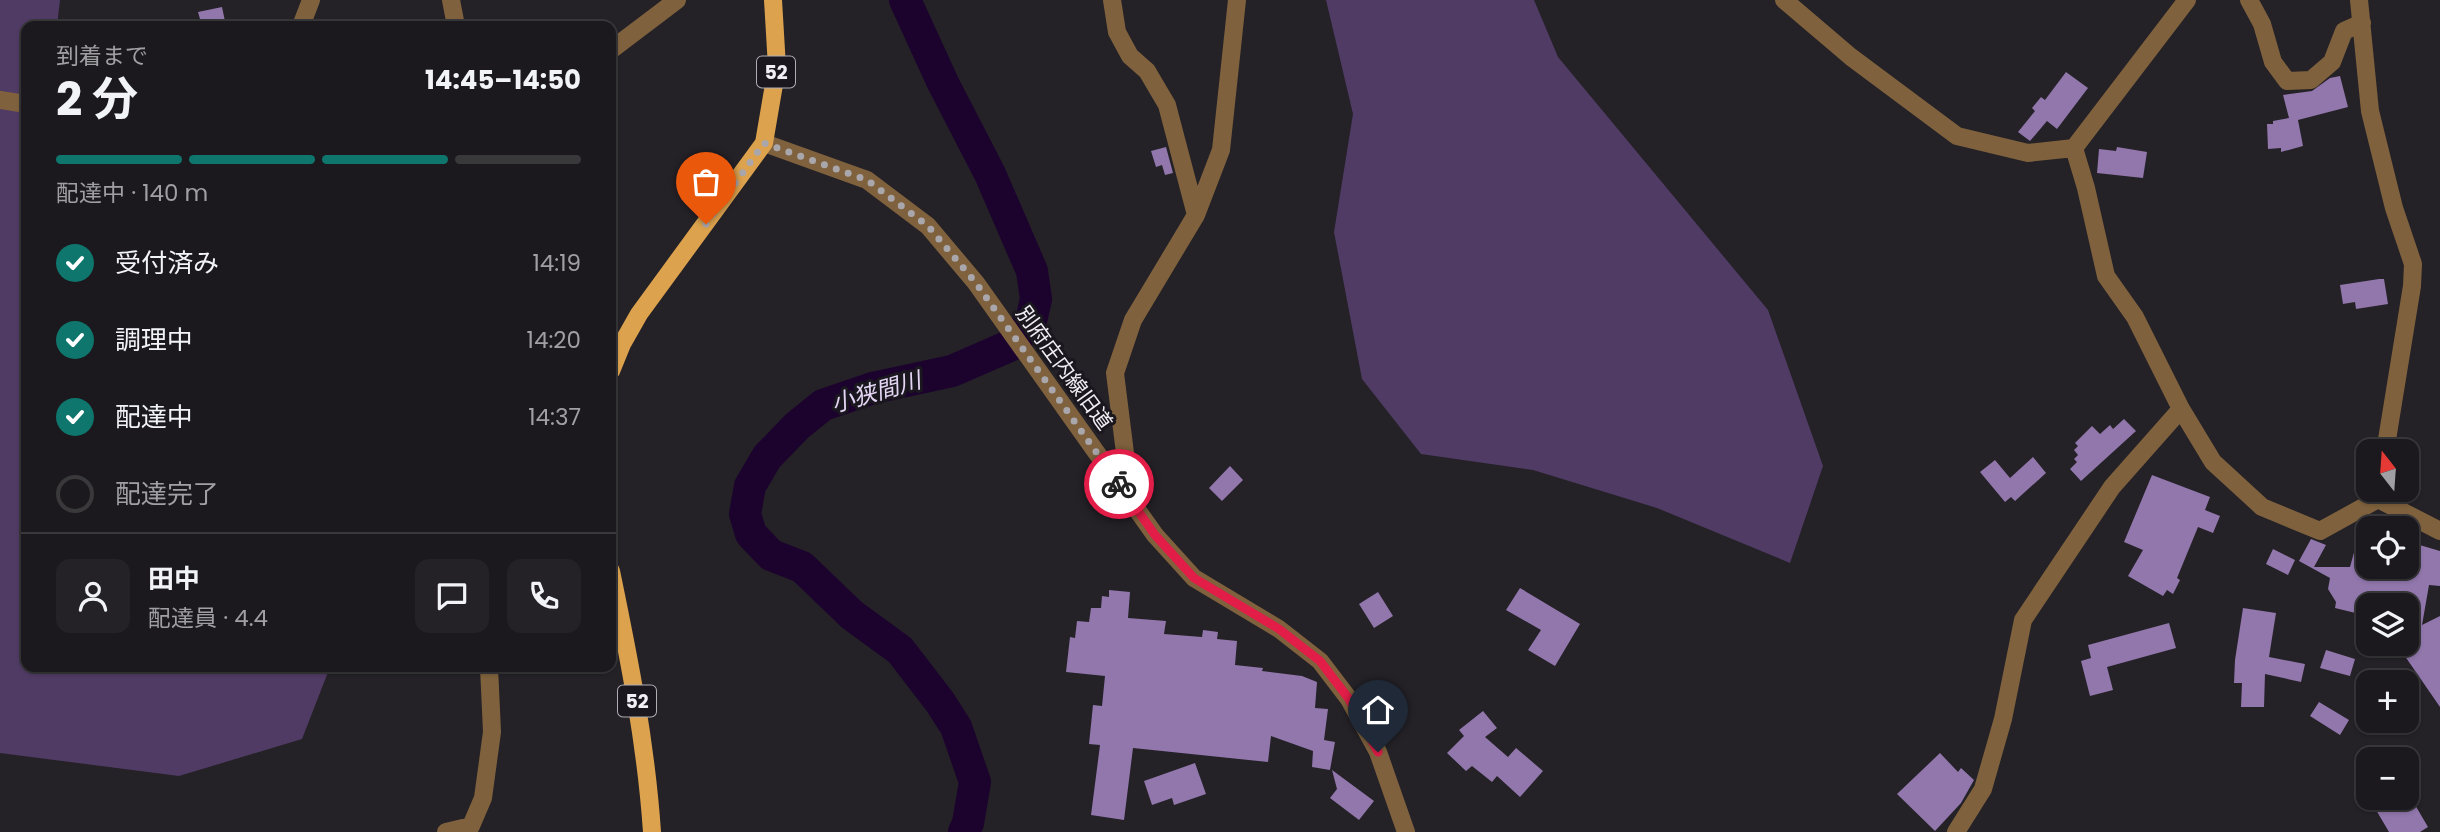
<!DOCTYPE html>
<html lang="ja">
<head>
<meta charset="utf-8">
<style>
  body { margin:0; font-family:Poppins,"Noto Sans JP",sans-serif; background:#242226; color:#f1f3f6; height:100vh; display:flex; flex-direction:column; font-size:26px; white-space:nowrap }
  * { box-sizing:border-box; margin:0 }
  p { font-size:23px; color:#a0a0a4 }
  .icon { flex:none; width:38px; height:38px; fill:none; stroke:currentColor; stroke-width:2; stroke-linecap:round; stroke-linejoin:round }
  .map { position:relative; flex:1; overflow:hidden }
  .side { position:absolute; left:21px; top:21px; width:595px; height:651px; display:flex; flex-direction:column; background:#1b191d; border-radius:14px; box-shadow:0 2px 5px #0004,0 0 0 2px #39383b }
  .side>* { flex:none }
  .needle { width:46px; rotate:343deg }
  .tools { position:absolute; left:2356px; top:439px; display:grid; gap:14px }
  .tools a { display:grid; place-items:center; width:63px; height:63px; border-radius:14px; background:#1b191d; box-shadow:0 2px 5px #0004,0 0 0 2px #39383b; font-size:35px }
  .pin { position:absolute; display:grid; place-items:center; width:60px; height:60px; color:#fff; margin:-72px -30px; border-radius:50% 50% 50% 0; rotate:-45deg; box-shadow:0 0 7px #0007 }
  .pin .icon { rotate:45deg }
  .courier { position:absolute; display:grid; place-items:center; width:70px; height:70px; margin:-35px; border:5px solid #e11d48; border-radius:50%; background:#fff; color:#222; box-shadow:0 2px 9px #0007 }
  .head em { font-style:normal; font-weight:700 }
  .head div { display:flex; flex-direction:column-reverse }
  .head { display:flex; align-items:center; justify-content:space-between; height:119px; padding:0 35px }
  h1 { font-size:46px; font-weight:700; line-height:52px }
  .bar { display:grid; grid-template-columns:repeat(4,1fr); gap:10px 7px; align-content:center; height:84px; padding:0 35px }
  .bar i { height:9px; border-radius:5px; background:#39383b }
  .bar .current { background:#0f766e }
  .bar p { grid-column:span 4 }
  .line { display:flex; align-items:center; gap:18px; padding:0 35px; border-top:2px solid #39383b }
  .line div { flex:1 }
  .round { display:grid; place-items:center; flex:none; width:74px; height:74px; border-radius:14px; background:#242226 }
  ol { padding:0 35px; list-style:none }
  li { display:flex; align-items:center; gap:21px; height:77px }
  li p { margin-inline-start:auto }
  li .icon { padding:7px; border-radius:50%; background:#0f766e; color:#fff; stroke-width:4 }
  li:last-child { color:#a0a0a4 }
  li i { width:38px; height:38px; border:4px solid #39383b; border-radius:50% }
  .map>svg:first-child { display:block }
  .green { fill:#503b64 }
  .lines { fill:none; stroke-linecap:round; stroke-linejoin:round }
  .river { stroke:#1c032e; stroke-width:32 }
  .building { fill:#9177ac }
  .minor { stroke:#7f623d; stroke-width:18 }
  .tertiary { stroke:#7f623d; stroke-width:18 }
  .primary { stroke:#dca24d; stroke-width:18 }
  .done { stroke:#a9a7ac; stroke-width:7; stroke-dasharray:0 12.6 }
  .route { stroke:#e11d48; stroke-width:9 }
  .labels { text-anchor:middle; stroke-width:6; stroke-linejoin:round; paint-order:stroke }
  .shield { fill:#1a181e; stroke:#b0aeb4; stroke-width:2 }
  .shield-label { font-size:19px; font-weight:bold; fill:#f1eff4 }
  .street-label { font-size:21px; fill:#f1eff4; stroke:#1a181e }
  .water-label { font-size:23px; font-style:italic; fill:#e5d6f6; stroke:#1a181e }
</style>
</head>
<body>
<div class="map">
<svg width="2440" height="832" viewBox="0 0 2440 832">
  <rect width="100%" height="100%" fill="#242127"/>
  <path class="green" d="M0,0H60L57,26H26V667H330L302,739L179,776L0,753Z
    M1326,0H1534L1558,57L1768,310L1823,466L1790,563L1657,508L1533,470L1421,454L1362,379L1334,232L1353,114Z"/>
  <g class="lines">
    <path class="river" d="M905,0L943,83L990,174L1032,271L1036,299L1032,317L1014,344L952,371L873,388L823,405L797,426L767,457L750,486L745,514L751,534L771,555L802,567L852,615L900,650L940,702L956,727L975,782L968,823L964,832"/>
  </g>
  <path class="building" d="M222,7L226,26H202L198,12Z
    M2066,72L2088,88L2057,129L2047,121L2030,141L2018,132L2035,111L2032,108L2041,97L2045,100Z
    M2340,76L2348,107L2298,120L2303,146L2281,152V148L2268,149L2267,124H2273V121L2289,118L2283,95L2312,91L2330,78Z
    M1166,147L1173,173L1165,175L1162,165L1156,167L1151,151Z
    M2117,147L2147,152L2143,178L2097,173L2099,149L2116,151Z
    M2379,279H2384L2388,304L2356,309L2355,302L2343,304L2340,285Z
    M2124,419L2136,431L2081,481L2070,469L2077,462L2074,459L2078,455L2074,450L2078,446L2075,443L2092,426L2100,434L2110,425L2113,429Z
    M2033,457L2046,473L2015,501L2011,497L2005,502L1980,472L1995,460L2010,478Z
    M1230,466L1243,480L1222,501L1209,488Z
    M2152,475L2210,497L2205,510L2220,516L2213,533L2198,527L2177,578L2180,580L2173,594L2167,590L2163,596L2128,576L2143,550L2124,542Z
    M2366,519L2368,567H2406V541L2440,551V586L2429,585L2422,625L2440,616V707L2400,649L2406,646V606H2368V616L2335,608L2336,602L2328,589L2330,578L2299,561L2311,539L2326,545L2314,567H2350L2363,520Z
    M2273,549L2295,560L2288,575L2266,564Z
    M1520,588L1580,624L1555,666L1528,650L1541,630L1506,610Z
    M1109,590L1130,592L1128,618L1166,621L1164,634L1202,637L1203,630L1218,632L1217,639L1237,641L1235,665L1263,668L1262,671L1302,676L1317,682L1315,708L1328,709L1324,740L1335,742L1330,770L1312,767L1313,751L1271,736L1268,762L1133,748L1124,820L1091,815L1100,745L1089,744L1093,705L1102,706L1105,676L1066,672L1070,637L1075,638L1077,621L1089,622L1091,608H1101L1102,596L1109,597Z
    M1378,592L1393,616L1374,628L1359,604Z
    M2243,608L2276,613L2269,657L2305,664L2301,682L2265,674L2264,707H2241L2242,683H2234L2235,660Z
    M2169,623L2176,648L2107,667L2113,690L2090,696L2081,661L2091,658L2088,645Z
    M2326,650L2355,659L2350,676L2320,668Z
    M2319,702L2349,720L2340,735L2310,716Z
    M1483,711L1497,728L1485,737L1508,757L1516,748L1543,771L1520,797L1497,776L1492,782L1472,766L1466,771L1447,753L1464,736L1459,730Z
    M1940,753L1958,772L1961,768L1974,780L1961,803L1935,831L1897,794Z
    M1195,763L1206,794L1174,805L1172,798L1152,805L1144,781Z
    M1332,770L1374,801L1359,820L1330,798L1337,789Z
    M2369,798H2411L2428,827L2420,832H2389Z"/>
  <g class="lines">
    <path class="minor" d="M451,0L456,26
      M1112,0L1117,32L1130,56L1147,71L1167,105L1196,215L1133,320L1115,373L1131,501
      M1784,0L1851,57L1957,136L2028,153L2074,148L2187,0
      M2249,0L2262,24L2273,62L2287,81L2311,80L2332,62L2344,31L2362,23
      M2359,0L2370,111L2394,208L2413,264L2412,286L2385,452
      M301,26L311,0
      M611,50L677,0
      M0,100L26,104
      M2074,148L2086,188L2106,276L2135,317L2181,409L2213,462L2262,507L2320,531L2378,499
      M1196,215L1221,150L1237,0
      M2378,499L2440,531
      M446,832L471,826L483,798L492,732L489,667
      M1956,832L1983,789L2003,719L2023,620L2112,487L2181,409"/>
    <path class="tertiary" d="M764,143L867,180L928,226L976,283L1155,535L1194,578L1279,629L1320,661L1349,699L1378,752L1406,832"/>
    <path class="primary" d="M611,371L622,344L639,314L764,143L777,67L773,0
      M611,571C629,658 646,743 652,832"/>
  </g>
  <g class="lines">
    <path class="done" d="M706,224L764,143L867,180L928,226L976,283L1119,484"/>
    <path class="route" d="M1119,484L1155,535L1194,578L1279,629L1320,661L1349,699L1378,752"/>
  </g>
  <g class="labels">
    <g class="shield">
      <rect x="757" y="56.5" width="38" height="31" rx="5"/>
      <rect x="618" y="685.5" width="38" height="31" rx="5"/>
    </g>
    <g class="shield-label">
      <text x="776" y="79">52</text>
      <text x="637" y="708">52</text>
    </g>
    <g class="street-label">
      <text transform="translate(1064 368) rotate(54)" y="7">別府庄内線旧道</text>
    </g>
    <g class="water-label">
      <text transform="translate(876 392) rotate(-16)" y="8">小狭間川</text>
    </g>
  </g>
</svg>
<div class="tools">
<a><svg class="needle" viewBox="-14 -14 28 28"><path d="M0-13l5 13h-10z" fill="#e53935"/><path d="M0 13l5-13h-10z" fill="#a0a0a4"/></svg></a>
<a><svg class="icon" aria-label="locate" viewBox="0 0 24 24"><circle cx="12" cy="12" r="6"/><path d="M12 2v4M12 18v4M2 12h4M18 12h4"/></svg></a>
<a><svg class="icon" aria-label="layers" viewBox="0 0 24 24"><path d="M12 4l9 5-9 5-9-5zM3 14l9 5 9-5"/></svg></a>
<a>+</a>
<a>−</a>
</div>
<div class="pin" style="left:706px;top:224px;background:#ea580c"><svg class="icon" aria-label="bag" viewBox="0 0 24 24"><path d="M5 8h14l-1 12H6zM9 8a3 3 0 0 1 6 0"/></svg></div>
<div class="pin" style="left:1378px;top:752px;background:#1f2937"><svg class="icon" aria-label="home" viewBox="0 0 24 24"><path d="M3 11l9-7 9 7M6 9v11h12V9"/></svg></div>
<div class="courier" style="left:1119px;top:484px"><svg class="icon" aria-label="bike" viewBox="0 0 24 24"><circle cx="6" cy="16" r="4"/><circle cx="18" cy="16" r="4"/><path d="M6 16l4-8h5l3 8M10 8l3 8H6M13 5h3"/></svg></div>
<section class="side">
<div class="head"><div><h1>2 分</h1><p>到着まで</p></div><em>14:45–14:50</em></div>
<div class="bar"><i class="current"></i><i class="current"></i><i class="current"></i><i></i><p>配達中 · 140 m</p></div>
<ol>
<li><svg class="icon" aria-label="check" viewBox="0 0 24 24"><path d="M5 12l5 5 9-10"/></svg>受付済み<p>14:19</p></li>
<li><svg class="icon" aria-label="check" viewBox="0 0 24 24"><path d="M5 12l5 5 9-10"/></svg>調理中<p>14:20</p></li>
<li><svg class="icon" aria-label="check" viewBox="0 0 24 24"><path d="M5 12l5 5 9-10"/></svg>配達中<p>14:37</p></li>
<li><i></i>配達完了</li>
</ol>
<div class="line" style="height:126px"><a class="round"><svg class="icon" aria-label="person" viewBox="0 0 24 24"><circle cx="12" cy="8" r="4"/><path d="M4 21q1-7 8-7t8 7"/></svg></a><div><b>田中</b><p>配達員 · 4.4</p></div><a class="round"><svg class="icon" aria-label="chat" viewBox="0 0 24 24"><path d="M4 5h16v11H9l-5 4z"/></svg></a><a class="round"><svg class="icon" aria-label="phone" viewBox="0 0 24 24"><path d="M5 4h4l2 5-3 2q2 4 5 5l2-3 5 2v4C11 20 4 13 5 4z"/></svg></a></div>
</section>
</div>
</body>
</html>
